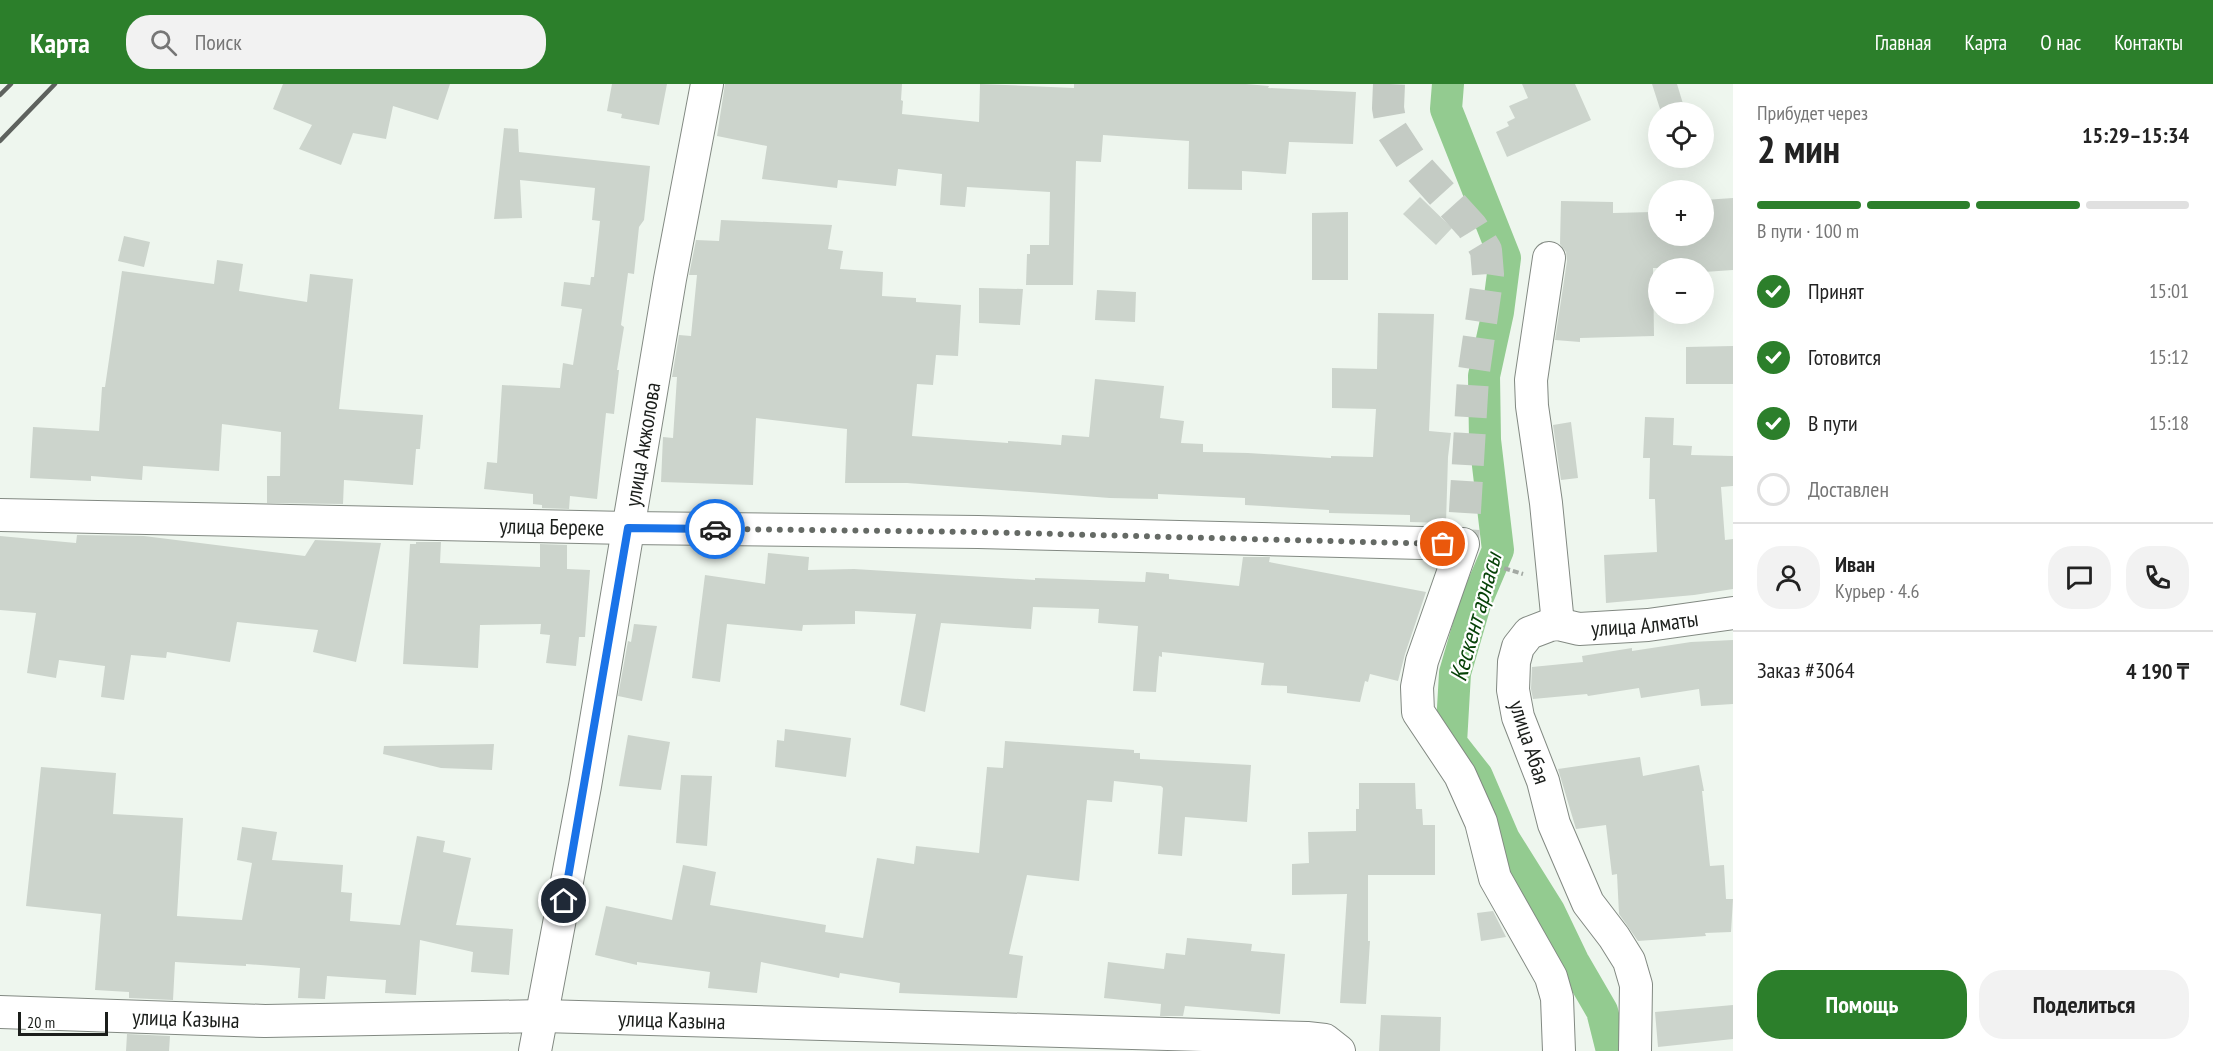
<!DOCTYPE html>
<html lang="ru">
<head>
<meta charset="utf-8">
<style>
  body { margin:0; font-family:"PT Sans Narrow",sans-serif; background:#f2f2f2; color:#222; height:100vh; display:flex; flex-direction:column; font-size:22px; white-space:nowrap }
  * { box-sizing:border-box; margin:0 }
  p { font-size:20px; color:#767676 }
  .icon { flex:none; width:33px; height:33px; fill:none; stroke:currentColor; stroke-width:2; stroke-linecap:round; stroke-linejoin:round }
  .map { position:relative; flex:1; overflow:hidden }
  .drawer { display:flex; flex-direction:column; background:#fff; width:480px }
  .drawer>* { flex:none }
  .fabs { position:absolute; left:1648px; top:18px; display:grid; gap:12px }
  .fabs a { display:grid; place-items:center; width:66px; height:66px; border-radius:50%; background:#fff; box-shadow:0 6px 24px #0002; font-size:30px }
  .scale { position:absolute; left:18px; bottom:15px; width:90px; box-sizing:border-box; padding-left:6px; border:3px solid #1b1e1b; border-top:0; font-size:16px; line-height:21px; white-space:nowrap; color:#1b1e1b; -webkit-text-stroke:4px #fff; paint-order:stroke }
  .pin { position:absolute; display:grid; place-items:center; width:51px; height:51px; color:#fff; margin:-26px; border:3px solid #fff; border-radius:50%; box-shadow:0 2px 6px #0007 }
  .courier { position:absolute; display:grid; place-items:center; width:60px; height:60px; margin:-30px; border:4px solid #1a73e8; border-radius:50%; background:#fff; color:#222; box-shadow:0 2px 8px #0007 }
  .overview em { font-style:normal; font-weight:700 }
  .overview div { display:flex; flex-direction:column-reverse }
  .overview { display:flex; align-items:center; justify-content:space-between; height:102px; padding:0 24px }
  h1 { font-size:39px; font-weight:700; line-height:45px }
  .bar { display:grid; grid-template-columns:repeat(4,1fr); gap:9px 6px; align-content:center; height:72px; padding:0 24px }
  .bar i { height:8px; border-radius:4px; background:#e0e0e0 }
  .bar .selected { background:#2c7f2b }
  .bar p { grid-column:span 4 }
  .line { display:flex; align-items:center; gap:15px; padding:0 24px; border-top:2px solid #e0e0e0 }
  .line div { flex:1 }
  .round { display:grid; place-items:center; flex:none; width:63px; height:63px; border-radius:24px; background:#f2f2f2 }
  ol { padding:0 24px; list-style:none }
  li { display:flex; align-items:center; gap:18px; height:66px }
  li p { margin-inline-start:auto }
  li .icon { padding:6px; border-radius:50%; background:#2c7f2b; color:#fff; stroke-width:4 }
  li:last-child { color:#767676 }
  li i { width:33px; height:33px; border:3px solid #e0e0e0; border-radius:50% }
  .primary-button { display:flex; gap:12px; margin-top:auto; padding:12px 24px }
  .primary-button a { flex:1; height:69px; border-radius:24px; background:#2c7f2b; color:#fff; font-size:24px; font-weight:700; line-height:69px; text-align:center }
  .primary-button a+a { background:#f2f2f2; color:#222 }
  header { display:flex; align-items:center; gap:36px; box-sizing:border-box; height:84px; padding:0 30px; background:#2c7f2b; color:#fff }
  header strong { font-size:28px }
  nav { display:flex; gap:33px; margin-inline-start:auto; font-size:21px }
  .search { width:420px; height:54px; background:#f2f2f2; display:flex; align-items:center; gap:15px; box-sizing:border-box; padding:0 21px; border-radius:24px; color:#767676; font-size:22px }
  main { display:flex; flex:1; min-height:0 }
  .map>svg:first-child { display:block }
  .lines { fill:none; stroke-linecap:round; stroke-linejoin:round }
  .canal { stroke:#93cb90; stroke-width:32 }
  .building { fill:#ccd4cc }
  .minor-tunnel { stroke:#c4cbc4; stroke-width:32; stroke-dasharray:32 16; stroke-linecap:butt }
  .minor-casing { stroke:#828982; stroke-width:34 }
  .path { stroke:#a3a9a3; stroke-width:4; stroke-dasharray:6 3; stroke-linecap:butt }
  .minor { stroke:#fff; stroke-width:32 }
  .rail { stroke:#5e625e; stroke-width:4.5 }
  .done { stroke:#656a65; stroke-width:6; stroke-dasharray:0 10.8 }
  .route { stroke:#1a73e8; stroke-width:8 }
  .labels { text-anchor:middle; stroke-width:4.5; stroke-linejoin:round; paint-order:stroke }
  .street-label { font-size:22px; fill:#1b1e1b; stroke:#fff }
  .water-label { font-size:24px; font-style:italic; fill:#074208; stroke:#fff }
</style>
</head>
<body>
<header>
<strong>Карта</strong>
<div class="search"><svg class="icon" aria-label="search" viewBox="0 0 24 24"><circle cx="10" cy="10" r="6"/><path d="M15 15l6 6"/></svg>Поиск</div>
<nav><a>Главная</a><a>Карта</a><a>О нас</a><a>Контакты</a></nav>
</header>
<main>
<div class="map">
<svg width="1733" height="967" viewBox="0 0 1733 967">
  <rect width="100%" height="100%" fill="#eef6ee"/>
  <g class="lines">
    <path class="canal" d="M1448,0L1446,25L1505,174L1498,228L1484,292L1485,356L1498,466L1475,520L1455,589L1451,659L1477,692L1504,755L1549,827L1573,877L1602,927L1612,967"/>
  </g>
  <path class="building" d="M283,0H450L438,36L393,22L386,55L353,49L341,81L299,65L312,41L273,25Z
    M612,0H667L659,41L621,34L622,30L607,27Z
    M725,0H902L901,16L903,17L902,30L979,38L980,0L1074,4V0H1246L1269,2L1268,4L1356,8L1353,60L1289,58L1286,90L1242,87V106L1188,105L1189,57L1103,51L1101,78L1076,77L1073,201H1026L1027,170H1030V161H1049L1050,108L967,103L965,123L940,121L942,90L898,85L896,102L838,96L837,104L762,95L767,62L717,52Z
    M1522,0H1575L1591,36L1507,73L1496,48L1509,42L1507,38L1515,34L1509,22L1528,14Z
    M1652,0H1677L1684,23L1661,28Z
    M504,44L518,45L519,68L650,82L644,136L639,143L634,190L628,189L621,241L624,243L617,286H619L614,330L606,329L597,415L570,412L569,425L542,424V421L533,420V410L484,405L487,378L497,379L502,301L560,304L563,279L573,281L582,225L561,222L564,198L590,201L591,193H594L600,137L592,136L595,104L520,96L522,134L494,135Z
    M1420,113L1452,144L1436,161L1403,130Z
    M1733,114V186L1704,188V184H1653L1654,252L1580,254V258L1555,256L1567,177L1566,168L1560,160L1561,117L1613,118V129L1653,128V134H1659V152H1704V116Z
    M1348,128V196H1312V129Z
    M721,136L832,141L828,165L843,167L840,185L883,188L882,212L916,214V218L961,221L958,272L936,271L933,301L917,300L912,352L1008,359V357L1061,361L1062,351L1089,353L1095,295L1164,302L1160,334L1184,337L1181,359L1203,360V368L1248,369L1331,374V372L1373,373L1376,325L1332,324V284L1377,285L1378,229L1434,230L1429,347L1451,349L1448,373L1446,439L1410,438V431L1329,429V426L1245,421V414L1158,410V415L1110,414L907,399H845L847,345L756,334L753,401L661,398L663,353L673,354L677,293H672L679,251L691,252L697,191H689L696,156L719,157Z
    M124,152L150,158L144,183L118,177Z
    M217,176L243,180L239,207L307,218L310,190L353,195L339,325L423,331L420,365H416L413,401L344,396L343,420L267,419V392H280L281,348L222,340L219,387L143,382L142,396L91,392V397L30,394L33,343L99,347L102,303H105L122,187L214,200Z
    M979,204L1023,205L1020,241L979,239Z
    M1097,206L1136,208L1135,238L1095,236Z
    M1733,262V300H1686V263Z
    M1645,333L1674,334L1673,361L1692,362L1691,371L1733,372V402L1721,403L1725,456L1733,455V505L1694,511L1606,519L1604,471L1657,468L1655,415H1649L1650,374H1643Z
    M1571,338L1578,394L1561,396L1553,341Z
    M77,451L144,452L305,472L315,456L381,459L356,578L313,568L318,546L237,538L230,578L167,568L166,574L131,571L124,616L101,613L105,582L59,576L56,594L27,589L36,529L0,526V452L76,459Z
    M416,458H441L440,479L540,483V460L567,461V485L590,486L585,553H579L576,582L546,579L550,551L540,550L541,540L480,541L478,584L403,580L410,460H416Z
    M768,469L809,473L808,486L854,485L1035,496V494L1145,498L1146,488L1169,490V495L1239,502L1243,473H1270L1269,478L1426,508L1405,570L1398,597L1370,590L1368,598L1365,597L1360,618L1287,609V602L1261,601L1264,579L1162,568V573L1159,572L1156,608L1133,607L1138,542L1098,539L1099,525L1033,523L1031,545L941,539L925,628L900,621L916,530L855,527V540L803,541L802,547L727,540L720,598L692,594L705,491L765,500Z
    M634,540L657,542L642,617L618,612L628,557L631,558Z
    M1733,556V620L1701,622L1699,605L1641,614L1639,604L1588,612L1587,610L1533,615L1531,605L1532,583L1583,578L1582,572L1632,564V567L1691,558Z
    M785,645L851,654L846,693L775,683L777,656L784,657Z
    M628,651L670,658L661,706L619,702Z
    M1005,657L1134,666V669H1140V675L1251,681L1247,738L1185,733L1182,772L1158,770L1163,704L1161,702L1114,697L1112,718L1087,716L1079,797L1027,791L1009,870L1023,872L1017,914L899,909L900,899L840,889L839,894L761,878L757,909L708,904L710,888L637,878V881L595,871L606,822L672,836L683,781L716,788L710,821L826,841L825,848L863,854L877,774L914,780L916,762L979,769L987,683L1003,684Z
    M494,660L492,686L441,684L383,670L384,662Z
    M1640,673L1643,692L1699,681L1704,707H1702L1710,782L1724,781L1726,815H1733L1731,848L1705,849L1706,852L1638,857L1619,830L1617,790L1612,791L1606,741L1576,745L1558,685Z
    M41,683L116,689L113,730L183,734L177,832L242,836L252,779L237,776L242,743L277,748L272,776L343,781L341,808L352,809L350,837L400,841L417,752L445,757L443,768L471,774L456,841L513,845L509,891L471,888L473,868L420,856L416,911L385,909L386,896L327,892L325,915L298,914L300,884L246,880V882L175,878L173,916L129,914V908L95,906L101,830L26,822Z
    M681,691L712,692L707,762L676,759Z
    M1359,699H1415L1416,725H1422L1423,741H1435V791H1368V857H1370L1366,920L1340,919L1347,810L1292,811V780L1309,779L1308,748L1356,747V725H1359Z
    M1493,827L1506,853L1481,857L1477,829Z
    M1187,854L1252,860L1251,867L1285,870L1280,930L1185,922L1183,932H1160L1161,920L1104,914L1108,878L1164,885L1166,869L1185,871Z
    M1733,921V955L1658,963L1655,928Z
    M1381,931L1441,933L1440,967H1379Z
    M127,950L170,952L169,967H126Z"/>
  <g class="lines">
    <path class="minor-tunnel" d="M1389,0L1388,24L1392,47L1411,76L1472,143L1486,166L1488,190L1473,294L1463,460"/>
    <g class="minor-casing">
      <g id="minor">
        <path d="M1549,174L1531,296L1532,322L1546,419L1558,540"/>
        <path id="s1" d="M0,431L628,444L978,448L1463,460L1422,577L1417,603L1418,628L1460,691L1481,738L1495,794L1551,893L1557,914L1559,967"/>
        <path id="s2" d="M0,928L265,937L543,932L1307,954L1325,956L1339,967"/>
        <path id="s3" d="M535,967L585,702L670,195L707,0"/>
        <path id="s4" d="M1635,967L1636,901L1629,877L1614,853L1588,819L1554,740L1543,697L1518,633L1513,606L1514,578L1518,563L1529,549L1550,541L1558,540L1579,545L1648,541L1733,529"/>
      </g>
    </g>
    <path class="path" d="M1487,479L1523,490"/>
    <use href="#minor" class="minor"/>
    <path class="rail" d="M0,11L11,0
      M0,57L55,0"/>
  </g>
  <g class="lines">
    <path class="done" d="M715,445L978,448L1443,460"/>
    <path class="route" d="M564,817L628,444L715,445"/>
  </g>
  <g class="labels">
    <g class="street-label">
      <text dy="8" stroke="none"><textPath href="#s3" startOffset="616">улица Акжолова</textPath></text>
      <text dy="8" stroke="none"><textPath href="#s1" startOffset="552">улица Береке</textPath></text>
      <text dy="8" stroke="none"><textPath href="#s4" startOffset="568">улица Алматы</textPath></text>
      <text transform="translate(1530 658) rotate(72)" y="8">улица Абая</text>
      <text dy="8" stroke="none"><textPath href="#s2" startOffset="186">улица Казына</textPath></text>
      <text dy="8" stroke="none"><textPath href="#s2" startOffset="672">улица Казына</textPath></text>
    </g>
    <g class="water-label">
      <text transform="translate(1476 533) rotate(-74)" y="8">Кескент арнасы</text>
    </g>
  </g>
</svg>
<div class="fabs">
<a><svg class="icon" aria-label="locate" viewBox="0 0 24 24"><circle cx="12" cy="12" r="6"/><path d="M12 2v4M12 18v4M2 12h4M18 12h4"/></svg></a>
<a>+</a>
<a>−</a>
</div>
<div class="scale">20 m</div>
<div class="pin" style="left:1443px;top:460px;background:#ea580c"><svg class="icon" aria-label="bag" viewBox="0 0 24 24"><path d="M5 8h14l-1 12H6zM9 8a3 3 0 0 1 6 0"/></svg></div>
<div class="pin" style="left:564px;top:817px;background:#1f2937"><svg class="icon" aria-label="home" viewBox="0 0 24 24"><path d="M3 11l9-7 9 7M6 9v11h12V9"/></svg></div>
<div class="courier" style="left:715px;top:445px"><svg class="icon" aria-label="car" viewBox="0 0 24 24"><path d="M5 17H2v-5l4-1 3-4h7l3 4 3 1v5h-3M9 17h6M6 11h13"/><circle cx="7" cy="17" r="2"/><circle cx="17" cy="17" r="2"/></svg></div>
</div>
<section class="drawer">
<div class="overview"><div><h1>2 мин</h1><p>Прибудет через</p></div><em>15:29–15:34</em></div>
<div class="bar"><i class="selected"></i><i class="selected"></i><i class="selected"></i><i></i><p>В пути · 100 m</p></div>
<ol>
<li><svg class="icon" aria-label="check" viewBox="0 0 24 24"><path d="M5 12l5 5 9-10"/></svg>Принят<p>15:01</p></li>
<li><svg class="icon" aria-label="check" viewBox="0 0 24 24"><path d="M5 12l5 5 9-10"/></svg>Готовится<p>15:12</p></li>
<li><svg class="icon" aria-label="check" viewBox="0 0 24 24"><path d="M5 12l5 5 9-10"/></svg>В пути<p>15:18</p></li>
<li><i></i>Доставлен</li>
</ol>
<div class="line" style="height:108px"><a class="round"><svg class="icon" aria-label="person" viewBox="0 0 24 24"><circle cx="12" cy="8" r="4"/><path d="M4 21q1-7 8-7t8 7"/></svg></a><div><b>Иван</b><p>Курьер · 4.6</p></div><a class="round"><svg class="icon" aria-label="chat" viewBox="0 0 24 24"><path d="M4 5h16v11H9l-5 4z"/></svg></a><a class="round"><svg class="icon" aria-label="phone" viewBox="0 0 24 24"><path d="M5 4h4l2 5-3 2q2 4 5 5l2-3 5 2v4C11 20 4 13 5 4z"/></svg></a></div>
<div class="line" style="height:78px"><div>Заказ #3064</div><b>4 190 ₸</b></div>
<div class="primary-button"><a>Помощь</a><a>Поделиться</a></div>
</section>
</main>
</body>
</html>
